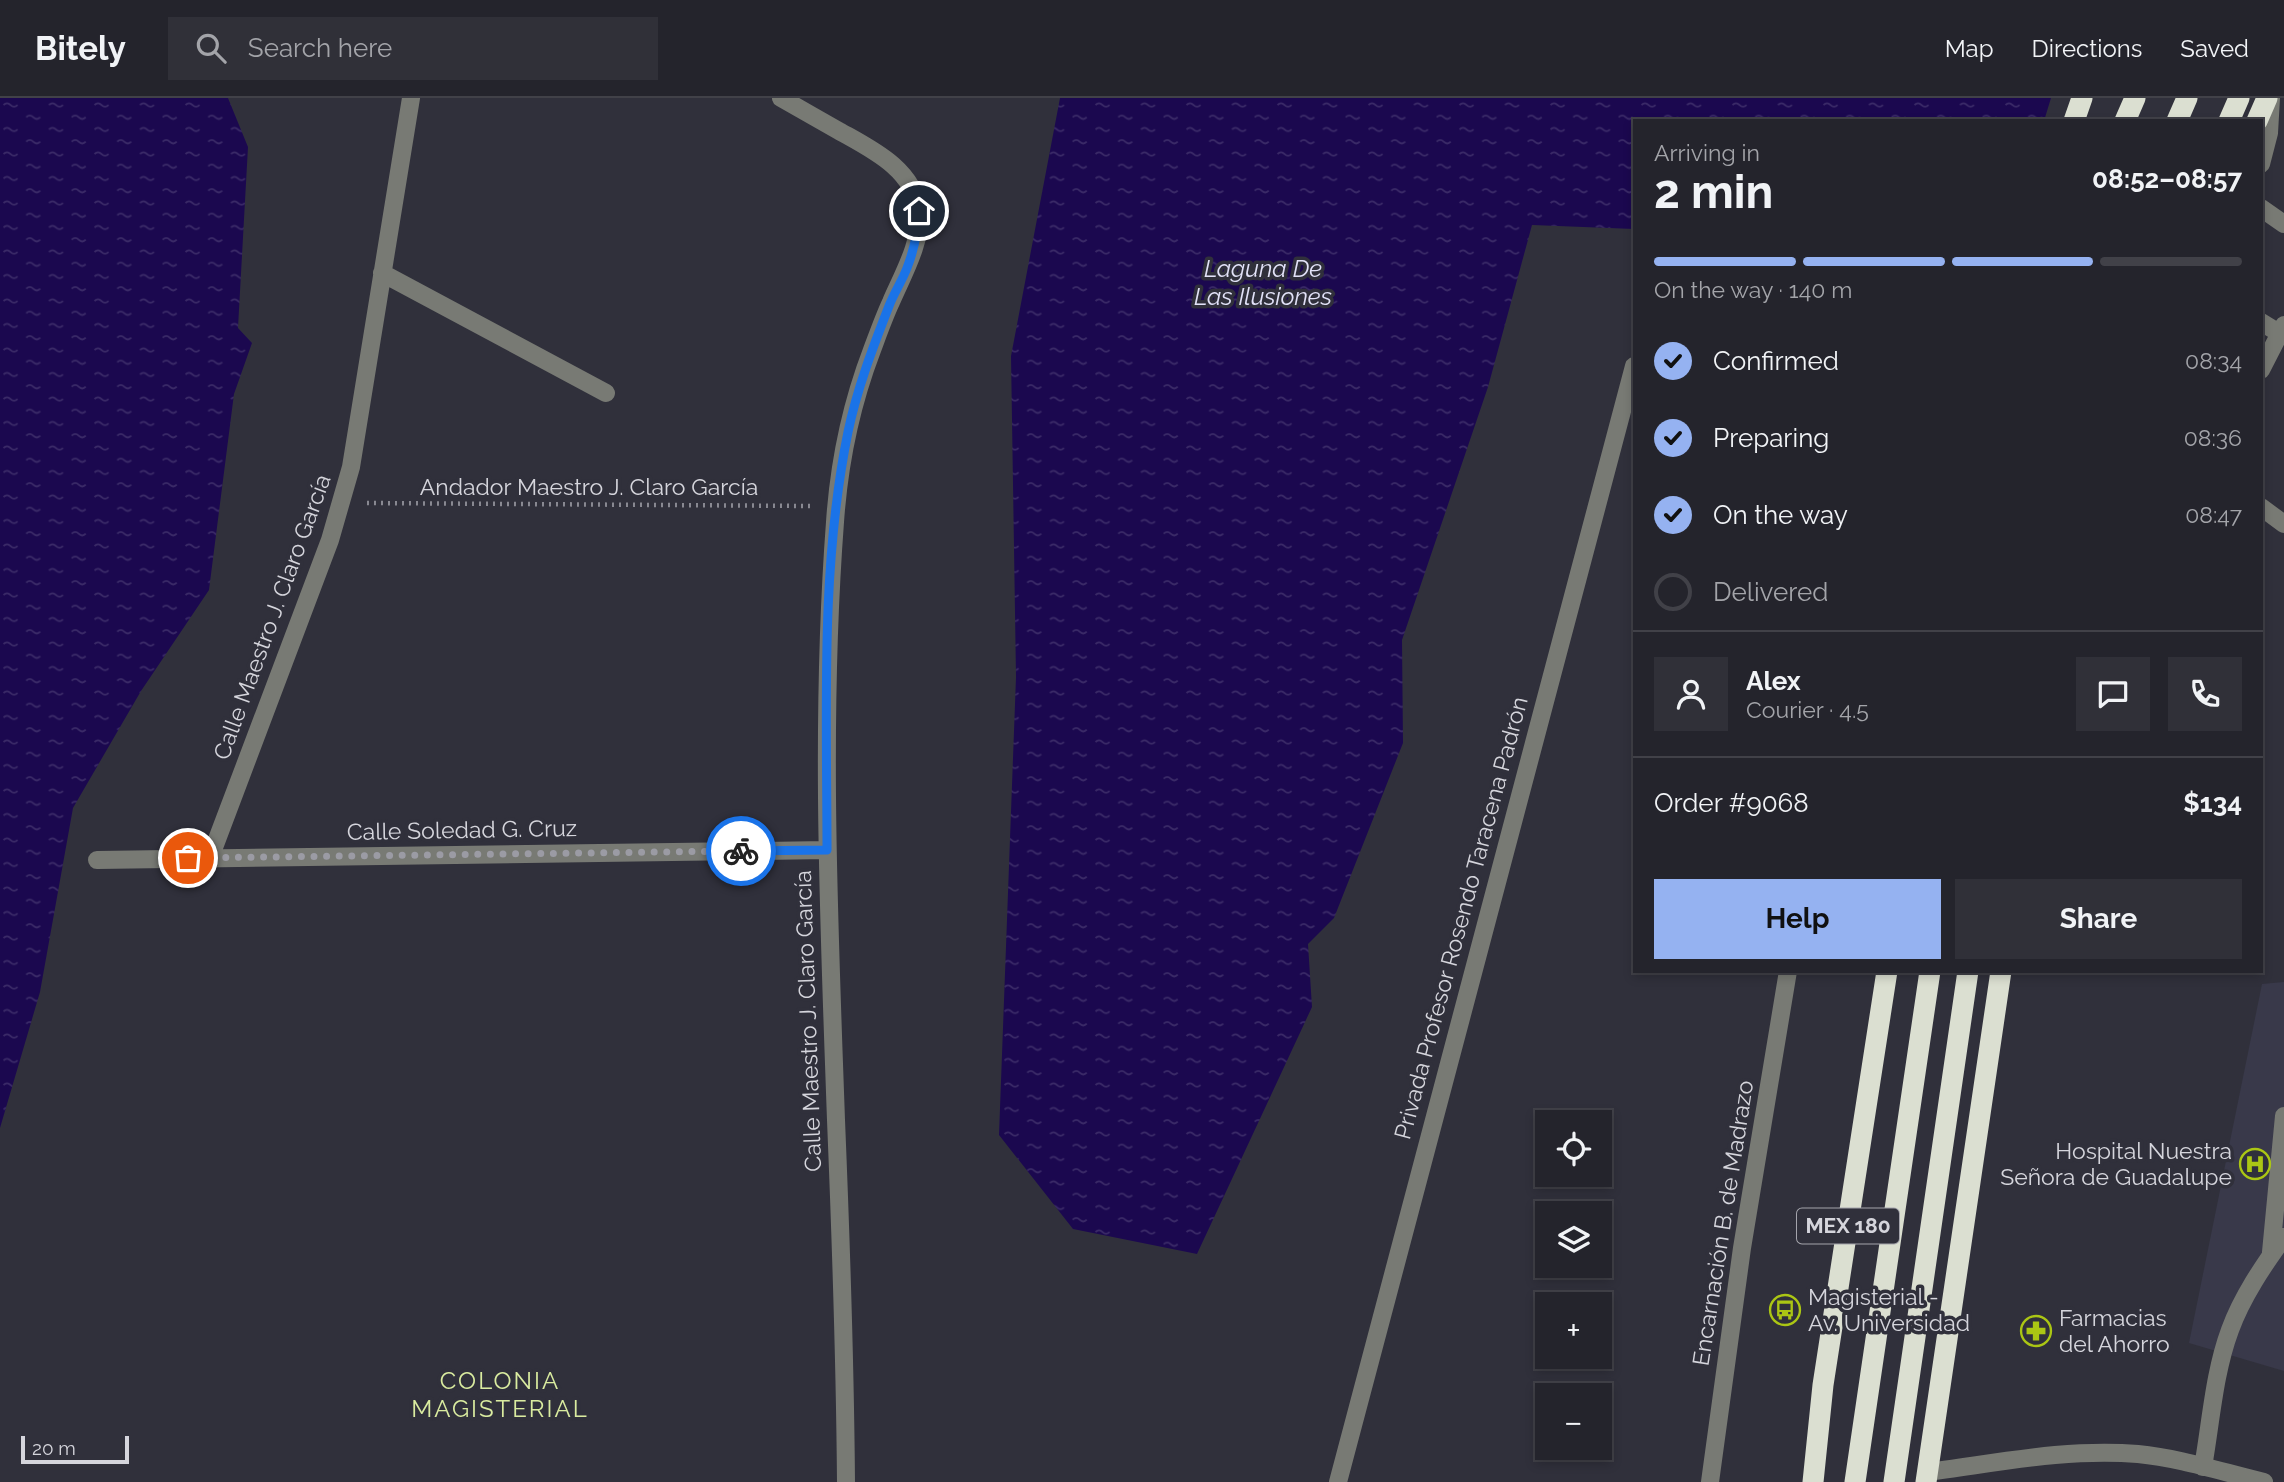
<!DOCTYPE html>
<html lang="en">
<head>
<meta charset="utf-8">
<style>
  body { margin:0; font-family:Raleway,sans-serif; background:#303038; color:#f1f3f6; height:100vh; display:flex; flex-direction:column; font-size:26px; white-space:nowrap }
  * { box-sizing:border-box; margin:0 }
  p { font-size:23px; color:#a3a4a9 }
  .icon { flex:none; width:38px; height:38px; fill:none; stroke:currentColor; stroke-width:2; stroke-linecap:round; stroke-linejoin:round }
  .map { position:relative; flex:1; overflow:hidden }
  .details { position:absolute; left:1633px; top:21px; width:630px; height:854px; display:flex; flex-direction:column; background:#24242c; border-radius:0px; box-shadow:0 4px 10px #0003,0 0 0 2px #414148 }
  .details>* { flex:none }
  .tools { position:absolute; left:1535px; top:1012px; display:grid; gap:14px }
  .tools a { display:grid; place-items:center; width:77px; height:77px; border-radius:0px; background:#24242c; box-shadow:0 4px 10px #0003,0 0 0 2px #414148; font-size:35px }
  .scale { position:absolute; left:21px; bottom:18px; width:108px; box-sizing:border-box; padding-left:7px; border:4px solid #d5d5dc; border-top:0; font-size:19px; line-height:24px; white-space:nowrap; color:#d5d5dc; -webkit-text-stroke:5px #30303b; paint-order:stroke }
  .pin { position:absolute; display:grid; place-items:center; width:60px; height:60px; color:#fff; margin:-30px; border:4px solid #fff; border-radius:50%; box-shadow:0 2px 7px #0007 }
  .courier { position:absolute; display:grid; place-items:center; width:70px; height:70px; margin:-35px; border:5px solid #1a73e8; border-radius:50%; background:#fff; color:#222; box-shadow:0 2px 9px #0007 }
  .head em { font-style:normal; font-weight:700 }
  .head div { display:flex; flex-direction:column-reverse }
  .head { display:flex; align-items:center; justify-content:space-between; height:119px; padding:0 21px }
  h1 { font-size:46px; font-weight:700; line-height:52px }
  .bar { display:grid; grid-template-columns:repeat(4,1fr); gap:10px 7px; align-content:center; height:84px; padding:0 21px }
  .bar i { height:9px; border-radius:5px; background:#414148 }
  .bar .selected { background:#95b2f1 }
  .bar p { grid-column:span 4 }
  .line { display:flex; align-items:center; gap:18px; padding:0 21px; border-top:2px solid #414148 }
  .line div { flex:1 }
  .round { display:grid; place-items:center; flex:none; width:74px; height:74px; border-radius:0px; background:#303038 }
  ol { padding:0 21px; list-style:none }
  li { display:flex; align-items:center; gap:21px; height:77px }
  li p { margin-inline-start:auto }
  li .icon { padding:7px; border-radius:50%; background:#95b2f1; color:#111; stroke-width:4 }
  li:last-child { color:#a3a4a9 }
  li i { width:38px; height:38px; border:4px solid #414148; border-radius:50% }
  .action { display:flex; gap:14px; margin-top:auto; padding:14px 21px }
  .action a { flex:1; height:80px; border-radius:0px; background:#95b2f1; color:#111; font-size:28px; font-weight:700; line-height:80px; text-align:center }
  .action a+a { background:#303038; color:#f1f3f6 }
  header { display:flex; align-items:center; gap:42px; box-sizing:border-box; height:98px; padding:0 35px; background:#24242c; border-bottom:2px solid #414148 }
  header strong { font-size:33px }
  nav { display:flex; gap:38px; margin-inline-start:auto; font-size:24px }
  .search { width:490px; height:63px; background:#303038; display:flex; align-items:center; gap:18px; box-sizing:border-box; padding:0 24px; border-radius:0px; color:#a3a4a9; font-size:26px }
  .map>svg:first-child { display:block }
  .built { fill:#39394a }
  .water { fill:url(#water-ripples) }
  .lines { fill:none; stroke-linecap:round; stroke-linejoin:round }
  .path { stroke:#898992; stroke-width:4.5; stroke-dasharray:2 5; stroke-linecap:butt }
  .minor { stroke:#787a74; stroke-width:18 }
  .highway { stroke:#dbdfd1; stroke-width:21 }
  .done { stroke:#9b9ba4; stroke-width:7; stroke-dasharray:0 12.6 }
  .route { stroke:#1a73e8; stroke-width:9 }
  .labels { text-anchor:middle; stroke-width:7; stroke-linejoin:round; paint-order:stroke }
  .shield { fill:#30303b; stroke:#a4a4ac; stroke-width:2 }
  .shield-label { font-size:21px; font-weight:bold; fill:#d5d5dc }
  .street-label { font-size:23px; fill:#d5d5dc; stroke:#30303b }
  .poi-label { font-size:23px; fill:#d5d5dc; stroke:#30303b; text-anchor:start }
  .water-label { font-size:24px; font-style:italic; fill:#e2e2f8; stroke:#30303b }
  .neighbourhood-label { font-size:24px; letter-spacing:2px; fill:#daeca0; stroke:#30303b }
</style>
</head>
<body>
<header>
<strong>Bitely</strong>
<div class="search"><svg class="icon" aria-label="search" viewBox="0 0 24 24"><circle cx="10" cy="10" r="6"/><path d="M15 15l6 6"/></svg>Search here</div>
<nav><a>Map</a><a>Directions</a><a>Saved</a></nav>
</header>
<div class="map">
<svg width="2284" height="1384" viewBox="0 0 2284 1384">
  <defs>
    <pattern id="water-ripples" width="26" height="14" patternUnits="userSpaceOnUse" patternTransform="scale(1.75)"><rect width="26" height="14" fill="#1b084f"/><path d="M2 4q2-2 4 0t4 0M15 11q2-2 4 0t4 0" fill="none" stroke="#3b2b68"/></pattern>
  </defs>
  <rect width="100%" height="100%" fill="#30303b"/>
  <path class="built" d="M2284,884V1273L2189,1245L2262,886Z"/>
  <path class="water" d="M0,0H228L248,49L238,230L252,245L234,296L209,492L141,593L73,710L40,894L0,1030Z
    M1060,0H2051L2044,23H1634V131L1532,127L1488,289L1402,542L1403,645L1334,820L1308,846L1312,909L1197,1156L1073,1131L999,1037L1016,579L1011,258Z"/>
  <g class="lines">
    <path class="path" d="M367,405L810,408"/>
    <path class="minor" d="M781,0C800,11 820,22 839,33C871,51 914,71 919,113C922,144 903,176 891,204C884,219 878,236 872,252C851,307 839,365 835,424C820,624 829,823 836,1022C841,1143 845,1263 846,1384
      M2261,66L2269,35L2271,0
      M2261,110L2284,126
      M382,175L606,295
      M2261,224L2284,238
      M2261,272L2284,227
      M2261,409L2284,426
      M210,760L330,442L351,369L411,0
      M97,762L827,752
      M2271,1154L2284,1018
      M2203,1369C2211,1324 2214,1275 2230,1232C2242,1199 2263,1168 2284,1139
      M1928,1374C1997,1365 2067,1350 2138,1356C2180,1360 2222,1374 2264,1384
      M1338,1384L1634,268
      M1710,1384L1742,1150L1788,873"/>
    <path class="highway" d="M2074,23L2082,0
      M2125,23L2135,0
      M2177,23L2187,0
      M2229,23L2239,0
      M2257,23L2267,0
      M1813,1384L1823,1287L1887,873
      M1855,1384L1930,873
      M1894,1384L1968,873
      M1926,1384L2001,873"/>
  </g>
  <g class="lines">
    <path class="done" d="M188,760L741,753"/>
    <path class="route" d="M741,753L827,752C827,614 820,471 848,334C857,291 873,249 889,208C894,195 902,183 907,170C914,152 918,132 919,113"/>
  </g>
  <defs>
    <g id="hospital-ring" transform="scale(1.575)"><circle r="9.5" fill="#30303b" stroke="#abc614" stroke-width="1.5"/><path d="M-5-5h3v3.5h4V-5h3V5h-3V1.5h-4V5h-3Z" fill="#abc614"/></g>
    <g id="bus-ring" transform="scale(1.575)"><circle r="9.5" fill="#30303b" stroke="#abc614" stroke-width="1.5"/><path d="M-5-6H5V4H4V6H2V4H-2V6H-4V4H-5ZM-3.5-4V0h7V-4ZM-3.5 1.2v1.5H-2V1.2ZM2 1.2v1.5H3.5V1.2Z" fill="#abc614"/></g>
    <g id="pharmacy-ring" transform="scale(1.575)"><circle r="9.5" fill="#30303b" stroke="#abc614" stroke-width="1.5"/><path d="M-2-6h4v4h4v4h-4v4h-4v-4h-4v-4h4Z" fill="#abc614"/></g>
  </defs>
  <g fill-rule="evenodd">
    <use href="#hospital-ring" x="2255" y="1066"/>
    <use href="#bus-ring" x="1785" y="1212"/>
    <use href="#pharmacy-ring" x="2036" y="1233"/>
  </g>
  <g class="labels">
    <rect class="shield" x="1797" y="1110.5" width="102" height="35" rx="5"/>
    <g class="shield-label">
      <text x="1848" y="1135">MEX 180</text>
    </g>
    <g class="street-label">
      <text x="589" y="397">Andador Maestro J. Claro García</text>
      <text transform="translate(272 519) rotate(-70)" y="8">Calle Maestro J. Claro García</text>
      <text transform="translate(462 732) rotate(-1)" y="8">Calle Soledad G. Cruz</text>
      <text transform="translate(1461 820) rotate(-75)" y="8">Privada Profesor Rosendo Taracena Padrón</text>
      <text transform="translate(808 923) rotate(-92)" y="8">Calle Maestro J. Claro García</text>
      <text transform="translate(1723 1125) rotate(-81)" y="8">Encarnación B. de Madrazo</text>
    </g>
    <g class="poi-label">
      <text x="2232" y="1061" text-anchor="end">Hospital Nuestra<tspan x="2232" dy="26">Señora de Guadalupe</tspan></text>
      <text x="1808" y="1207">Magisterial -<tspan x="1808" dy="26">Av. Universidad</tspan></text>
      <text x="2059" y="1228">Farmacias<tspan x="2059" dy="26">del Ahorro</tspan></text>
    </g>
    <g class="water-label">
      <text x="1263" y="179">Laguna De<tspan x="1263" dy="28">Las Ilusiones</tspan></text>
    </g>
    <g class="neighbourhood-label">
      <text x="500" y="1291">COLONIA<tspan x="500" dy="28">MAGISTERIAL</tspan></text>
    </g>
  </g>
</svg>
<div class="tools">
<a><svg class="icon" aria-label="locate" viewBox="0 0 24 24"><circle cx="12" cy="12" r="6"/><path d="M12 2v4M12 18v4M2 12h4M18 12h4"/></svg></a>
<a><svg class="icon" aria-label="layers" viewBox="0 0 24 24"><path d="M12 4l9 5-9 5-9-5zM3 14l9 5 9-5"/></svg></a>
<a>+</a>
<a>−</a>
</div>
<div class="scale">20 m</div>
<div class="pin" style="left:188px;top:760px;background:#ea580c"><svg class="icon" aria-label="bag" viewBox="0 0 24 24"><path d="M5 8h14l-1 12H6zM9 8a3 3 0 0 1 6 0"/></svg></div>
<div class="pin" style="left:919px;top:113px;background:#1f2937"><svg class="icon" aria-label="home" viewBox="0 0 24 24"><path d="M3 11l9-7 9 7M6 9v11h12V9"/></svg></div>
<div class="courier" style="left:741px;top:753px"><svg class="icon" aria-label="bike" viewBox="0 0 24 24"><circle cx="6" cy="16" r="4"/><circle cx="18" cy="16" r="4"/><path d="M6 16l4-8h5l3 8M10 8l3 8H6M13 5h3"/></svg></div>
<section class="details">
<div class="head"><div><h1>2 min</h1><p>Arriving in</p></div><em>08:52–08:57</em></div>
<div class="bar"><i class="selected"></i><i class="selected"></i><i class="selected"></i><i></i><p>On the way · 140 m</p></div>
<ol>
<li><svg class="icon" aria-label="check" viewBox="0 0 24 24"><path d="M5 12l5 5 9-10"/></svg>Confirmed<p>08:34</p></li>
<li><svg class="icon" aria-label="check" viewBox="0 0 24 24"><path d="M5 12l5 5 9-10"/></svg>Preparing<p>08:36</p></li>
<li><svg class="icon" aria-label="check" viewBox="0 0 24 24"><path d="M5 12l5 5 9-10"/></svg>On the way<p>08:47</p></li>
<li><i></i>Delivered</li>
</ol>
<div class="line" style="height:126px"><a class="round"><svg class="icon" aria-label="person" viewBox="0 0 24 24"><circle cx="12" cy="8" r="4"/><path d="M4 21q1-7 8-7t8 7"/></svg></a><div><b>Alex</b><p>Courier · 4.5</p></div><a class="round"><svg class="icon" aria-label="chat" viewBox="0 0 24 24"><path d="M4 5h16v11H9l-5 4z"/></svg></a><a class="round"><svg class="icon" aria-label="phone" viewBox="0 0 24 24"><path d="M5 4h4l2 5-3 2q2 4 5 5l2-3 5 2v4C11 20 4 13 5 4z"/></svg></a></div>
<div class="line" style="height:91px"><div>Order #9068</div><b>$134</b></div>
<div class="action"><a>Help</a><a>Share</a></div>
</section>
</div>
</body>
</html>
